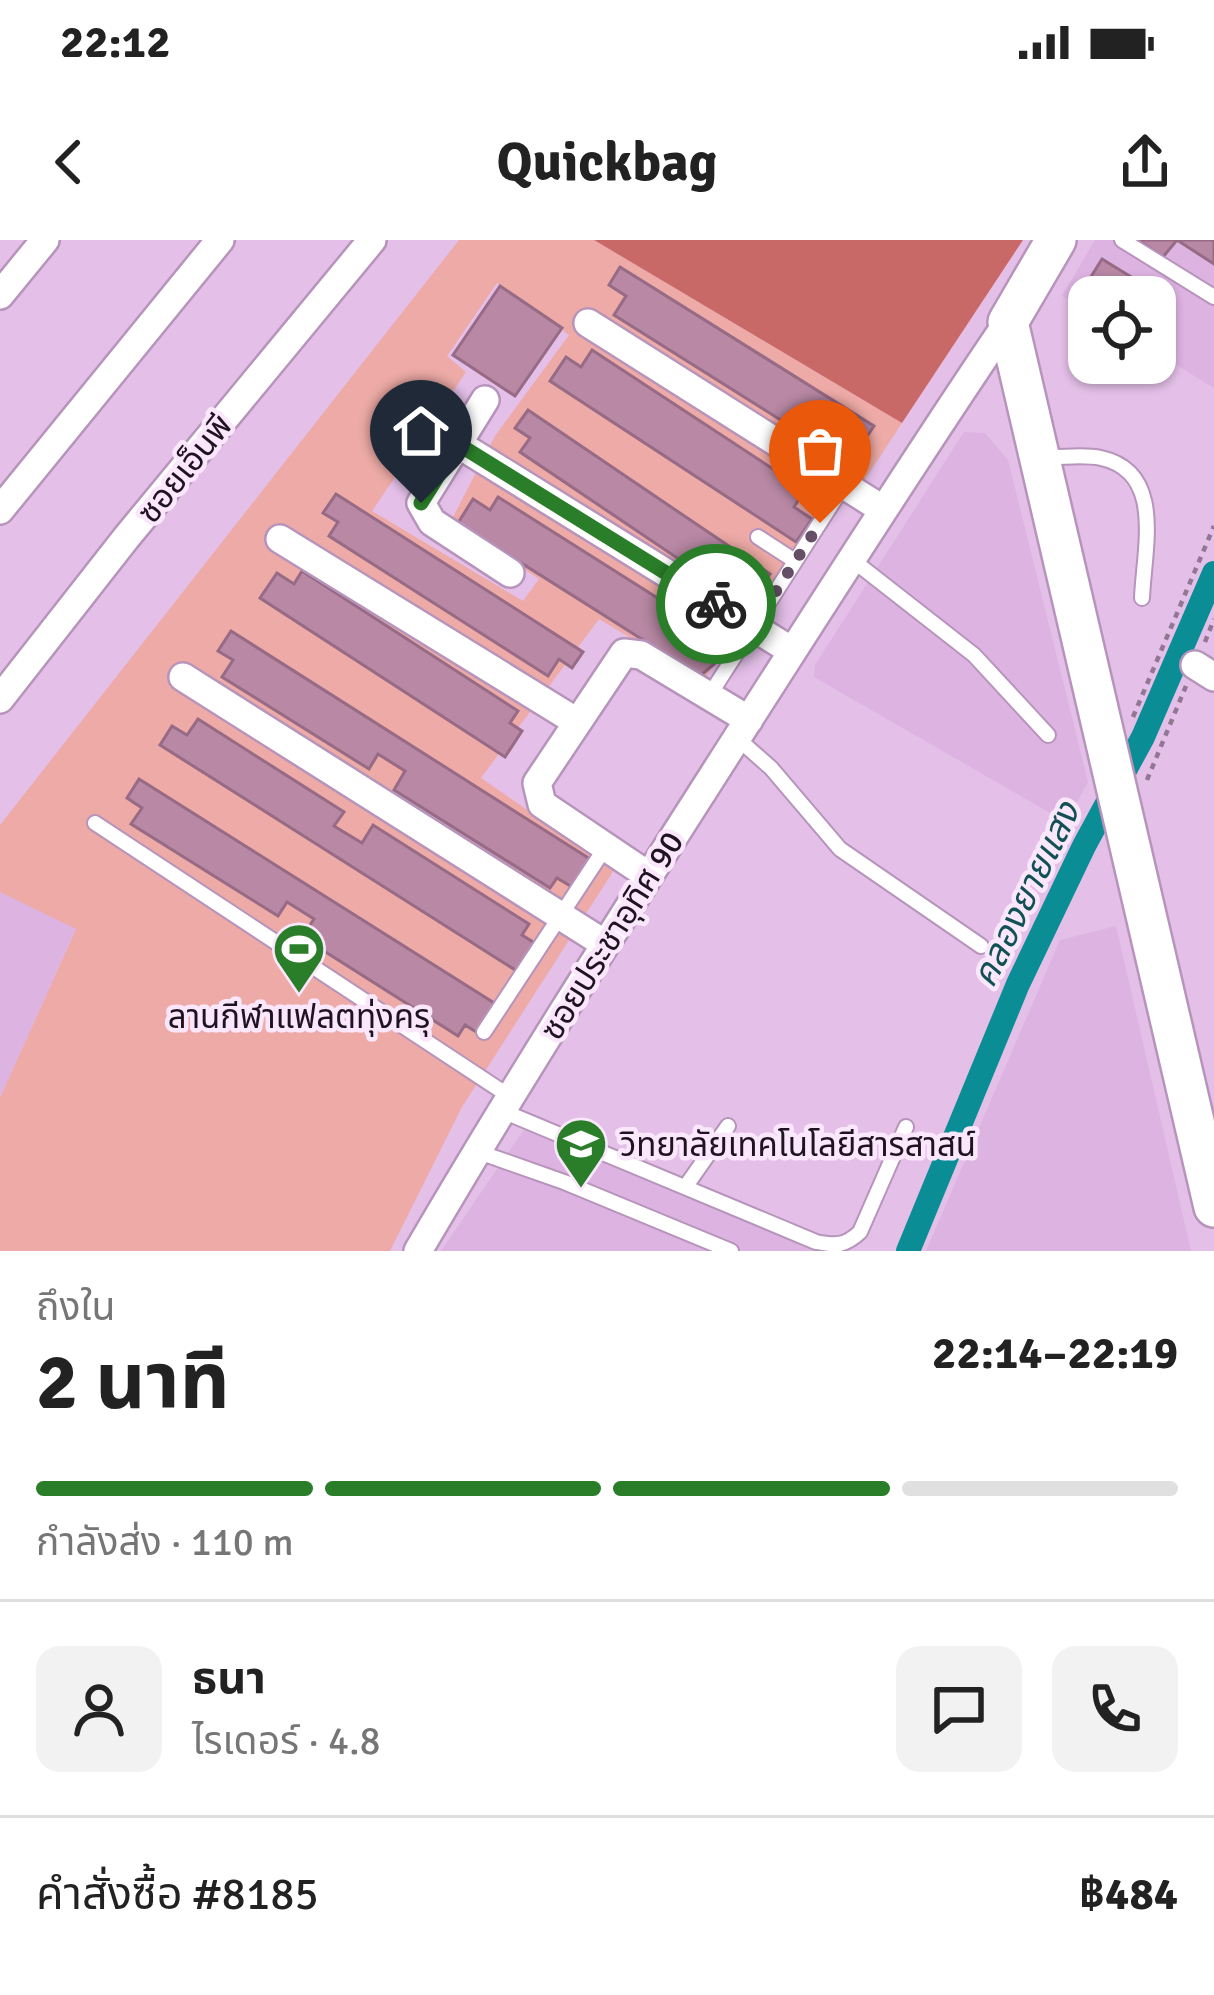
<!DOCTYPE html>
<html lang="th">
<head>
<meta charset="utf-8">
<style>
  body { margin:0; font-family:Signika,"Noto Sans Thai",sans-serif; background:#f2f2f2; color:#222; height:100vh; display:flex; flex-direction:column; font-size:45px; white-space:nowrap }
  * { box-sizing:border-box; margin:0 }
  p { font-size:39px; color:#767676 }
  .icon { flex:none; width:66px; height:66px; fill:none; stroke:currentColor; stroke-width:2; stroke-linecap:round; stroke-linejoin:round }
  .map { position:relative; height:1011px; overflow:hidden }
  .details { display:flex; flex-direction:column; background:#fff; flex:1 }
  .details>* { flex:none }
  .fabs { position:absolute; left:1068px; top:36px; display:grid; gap:24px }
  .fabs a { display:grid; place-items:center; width:108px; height:108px; border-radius:24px; background:#fff; box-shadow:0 3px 9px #0004; font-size:60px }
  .pin { position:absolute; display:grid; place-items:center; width:102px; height:102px; color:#fff; margin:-123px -51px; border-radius:50% 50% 50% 0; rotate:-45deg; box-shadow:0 0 12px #0007 }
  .pin .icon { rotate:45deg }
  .courier { position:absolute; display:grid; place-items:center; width:120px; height:120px; margin:-60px; border:9px solid #2b7e29; border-radius:50%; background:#fff; color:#222; box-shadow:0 3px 15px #0007 }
  .headline em { font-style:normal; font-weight:700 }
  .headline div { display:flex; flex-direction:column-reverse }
  .headline { display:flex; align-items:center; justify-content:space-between; height:204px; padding:0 36px }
  h1 { font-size:78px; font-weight:700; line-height:90px }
  .bar { display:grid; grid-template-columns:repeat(4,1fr); gap:18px 12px; align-content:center; height:144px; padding:0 36px }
  .bar i { height:15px; border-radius:9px; background:#e0e0e0 }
  .bar .current { background:#2b7e29 }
  .bar p { grid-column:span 4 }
  .line { display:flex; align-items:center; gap:30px; padding:0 36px; border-top:3px solid #e0e0e0 }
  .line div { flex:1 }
  .round { display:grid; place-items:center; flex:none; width:126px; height:126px; border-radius:24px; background:#f2f2f2 }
  .status { display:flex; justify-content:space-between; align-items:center; height:84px; padding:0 60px; background:#fff; direction:ltr }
  .status svg { height:33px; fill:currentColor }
  header { display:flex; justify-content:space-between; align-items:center; height:156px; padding:0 36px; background:#fff; font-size:54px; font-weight:700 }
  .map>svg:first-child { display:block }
  .built { fill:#ddb3e1 }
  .green { fill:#edaaa6; fill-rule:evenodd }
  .forest { fill:#c96967 }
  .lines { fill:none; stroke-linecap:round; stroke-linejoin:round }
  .canal { stroke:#0a8d95; stroke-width:24 }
  .building { fill:#b888a4; stroke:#976a85; stroke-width:3 }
  .lane-casing { stroke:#b794bb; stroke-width:18 }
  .street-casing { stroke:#b794bb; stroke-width:32 }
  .secondary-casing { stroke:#b794bb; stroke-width:44 }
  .path { stroke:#927795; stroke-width:4.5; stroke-dasharray:6 6; stroke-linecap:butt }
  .lane { stroke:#fff; stroke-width:14 }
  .street { stroke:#fff; stroke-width:27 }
  .secondary { stroke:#fff; stroke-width:39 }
  .done { stroke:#644f67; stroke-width:12; stroke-dasharray:0 21.6 }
  .route { stroke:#2b7e29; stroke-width:15 }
  .labels { text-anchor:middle; stroke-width:9; stroke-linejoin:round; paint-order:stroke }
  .street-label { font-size:33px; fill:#1f1221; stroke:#fae7fc }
  .poi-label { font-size:33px; fill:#1f1221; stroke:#fae7fc }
  .water-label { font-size:36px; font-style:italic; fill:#115055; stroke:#fae7fc }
</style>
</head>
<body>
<div class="status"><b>22:12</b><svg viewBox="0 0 49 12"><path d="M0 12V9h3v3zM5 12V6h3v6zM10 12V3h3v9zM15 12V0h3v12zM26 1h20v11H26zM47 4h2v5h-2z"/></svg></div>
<header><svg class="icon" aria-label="back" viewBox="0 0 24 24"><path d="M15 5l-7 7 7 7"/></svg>Quickbag<svg class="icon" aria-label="share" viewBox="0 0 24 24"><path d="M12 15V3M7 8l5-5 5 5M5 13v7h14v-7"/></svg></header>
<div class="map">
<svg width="1214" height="1011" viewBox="0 0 1214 1011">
  <rect width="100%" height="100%" fill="#e4bfe8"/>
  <path class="built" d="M1095,0H1214V148L1155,112V57H1089V72L1062,56Z
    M964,192L985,193L1008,220L1088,542L1066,582L814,437L815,425Z
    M0,652L76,688L0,858Z
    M1116,686L1191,1011H926L1060,700Z
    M525,888L833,1011H441Z"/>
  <path class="green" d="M459,0H594L902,183L864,241L848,230L703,441L599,379L481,538L614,630L462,867L390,1011H0V858L76,689L0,652V585ZM497,43L569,95L495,196L451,281L539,339L523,361L372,271L466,132L447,116Z"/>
  <path class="forest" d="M594,0H1023L902,183Z"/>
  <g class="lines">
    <path class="canal" d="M908,1011L1018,744L1084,606L1143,497L1214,333"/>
  </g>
  <path class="building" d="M1138,0H1214V24L1177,0L1163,17Z
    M1102,19L1159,54L1155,61V57H1089V69L1076,61Z
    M620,27L874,186L858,210L838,198L830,211L614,75L626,56L609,45Z
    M500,46L562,88L515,156L453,115Z
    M592,110L805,250L794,267L812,279L796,302L550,141L566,117L581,127Z
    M528,170L770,334L760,350L746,341L735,357L520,212L530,198L515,188Z
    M336,254L583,412L572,428L559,419L548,436L329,296L338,282L323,273Z
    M498,257L716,395L708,408L719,420L700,436L458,283L473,259L490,270Z
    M302,331L518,471L510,483L522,491L505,517L260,358L277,333L294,344Z
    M231,391L590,619L572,647L557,638L550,648L394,550L405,531L378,514L369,529L222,437L233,420L218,411Z
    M198,479L344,572L334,586L362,603L373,585L529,684L522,695L538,705L520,733L160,505L172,486L187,495Z
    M139,539L499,766L481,795L465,785L458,796L302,697L314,679L287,662L278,676L131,584L142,568L127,558Z"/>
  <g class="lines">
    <g class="lane-casing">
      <path id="lane" d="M1122,0L1214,57
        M1044,217C1062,218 1083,214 1101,218C1165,232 1144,308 1142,358
        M758,297L795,321
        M850,318L974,415L1048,495
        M709,456L844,245
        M737,498L771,528L840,609L981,706
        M95,583L509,856
        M484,792L605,608
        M500,870L816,1002C836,1006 845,1006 860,992L906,887
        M476,911L564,942L731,1011
        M686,946L728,886"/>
    </g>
    <g class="street-casing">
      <path id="street" d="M0,55L45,0
        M588,83L882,269
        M485,160L421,263L432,282L510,333
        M458,204L792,411
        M0,270L220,0
        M280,299L577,482
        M1195,425L1214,437
        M183,437L605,704
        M0,459L126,298L372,0
        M649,636L542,564L537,543L624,413L641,415L749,480
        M418,1011C519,838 627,670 735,501C825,361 914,220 1008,82"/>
    </g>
    <g class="secondary-casing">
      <path id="secondary" d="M1056,0L1008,82L1214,967"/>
    </g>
    <path class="path" d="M1205,402L1214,379
      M1133,477L1214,286
      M1147,540L1186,446"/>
    <use href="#lane" class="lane"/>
    <use href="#street" class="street"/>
    <use href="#secondary" class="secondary"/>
  </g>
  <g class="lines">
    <path class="done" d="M716,364L753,387L820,283"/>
    <path class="route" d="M421,263L458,204L716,364"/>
  </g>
  <defs>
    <g id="stadium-pin" transform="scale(2.7)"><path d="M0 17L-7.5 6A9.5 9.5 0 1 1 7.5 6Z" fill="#2b7e29" stroke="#fae7fc"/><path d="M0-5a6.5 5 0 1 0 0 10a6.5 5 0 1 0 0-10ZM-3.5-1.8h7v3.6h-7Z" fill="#fff"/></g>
    <g id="university-pin" transform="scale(2.7)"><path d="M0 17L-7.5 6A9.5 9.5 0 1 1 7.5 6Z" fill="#2b7e29" stroke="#fae7fc"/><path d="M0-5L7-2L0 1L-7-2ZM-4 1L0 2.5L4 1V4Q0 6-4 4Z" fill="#fff"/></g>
  </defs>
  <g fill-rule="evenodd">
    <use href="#stadium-pin" x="299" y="709"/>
    <use href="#university-pin" x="581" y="904"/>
  </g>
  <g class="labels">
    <g class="street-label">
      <text transform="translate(184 228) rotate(-51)" y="12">ซอยเอ็นพี</text>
      <text transform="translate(611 695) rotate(-58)" y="12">ซอยประชาอุทิศ 90</text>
    </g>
    <g class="poi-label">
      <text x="299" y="788">ลานกีฬาแฟลตทุ่งครุ</text>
      <text x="620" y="916" text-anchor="start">วิทยาลัยเทคโนโลยีสารสาสน์</text>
    </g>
    <g class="water-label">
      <text transform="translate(1025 654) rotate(-64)" y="13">คลองยายแสง</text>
    </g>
  </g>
</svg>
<div class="fabs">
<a><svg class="icon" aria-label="locate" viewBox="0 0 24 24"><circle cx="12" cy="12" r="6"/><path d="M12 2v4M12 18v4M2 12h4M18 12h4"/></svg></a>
</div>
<div class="pin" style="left:820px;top:283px;background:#ea580c"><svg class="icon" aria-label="bag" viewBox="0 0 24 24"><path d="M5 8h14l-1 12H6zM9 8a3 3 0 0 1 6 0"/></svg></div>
<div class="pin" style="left:421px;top:263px;background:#1f2937"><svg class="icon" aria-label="home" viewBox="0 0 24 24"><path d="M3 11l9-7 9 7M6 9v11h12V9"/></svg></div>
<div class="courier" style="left:716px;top:364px"><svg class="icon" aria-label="bike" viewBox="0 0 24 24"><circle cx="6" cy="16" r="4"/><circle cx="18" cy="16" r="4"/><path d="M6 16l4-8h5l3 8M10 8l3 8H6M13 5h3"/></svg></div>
</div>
<section class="details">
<div class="headline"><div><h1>2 นาที</h1><p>ถึงใน</p></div><em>22:14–22:19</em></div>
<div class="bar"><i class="current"></i><i class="current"></i><i class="current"></i><i></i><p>กำลังส่ง · 110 m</p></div>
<div class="line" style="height:216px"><a class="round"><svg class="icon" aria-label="person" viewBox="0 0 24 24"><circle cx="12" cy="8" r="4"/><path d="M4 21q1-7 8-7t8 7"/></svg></a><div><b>ธนา</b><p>ไรเดอร์ · 4.8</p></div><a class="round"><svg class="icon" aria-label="chat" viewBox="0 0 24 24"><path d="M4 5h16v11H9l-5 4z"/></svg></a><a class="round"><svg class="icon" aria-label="phone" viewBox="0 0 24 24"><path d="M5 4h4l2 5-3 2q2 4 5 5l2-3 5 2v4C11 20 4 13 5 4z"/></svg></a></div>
<div class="line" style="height:156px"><div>คำสั่งซื้อ #8185</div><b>฿484</b></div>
</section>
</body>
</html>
